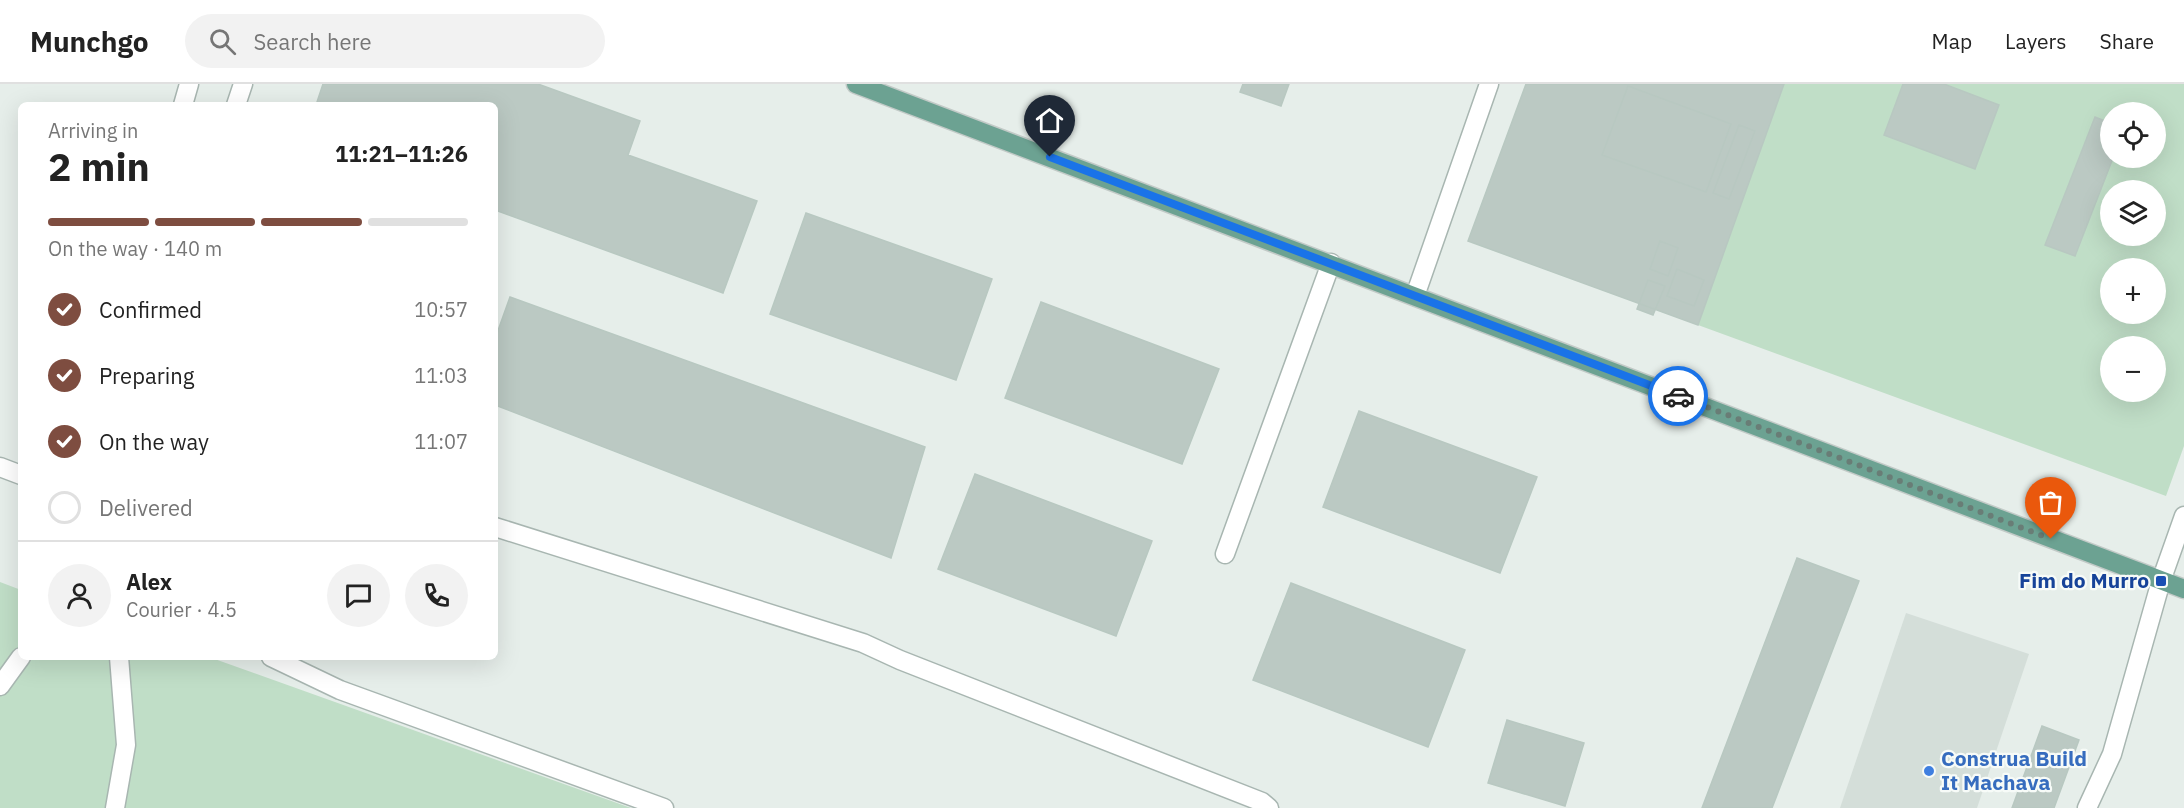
<!DOCTYPE html>
<html lang="en">
<head>
<meta charset="utf-8">
<style>
  body { margin:0; font-family:"IBM Plex Sans",sans-serif; background:#f2f2f2; color:#222; height:100vh; display:flex; flex-direction:column; font-size:22px; white-space:nowrap }
  * { box-sizing:border-box; margin:0 }
  p { font-size:20px; color:#767676 }
  .icon { flex:none; width:33px; height:33px; fill:none; stroke:currentColor; stroke-width:2; stroke-linecap:round; stroke-linejoin:round }
  .map { position:relative; flex:1; overflow:hidden }
  .details { position:absolute; left:18px; top:18px; width:480px; height:558px; display:flex; flex-direction:column; background:#fff; border-radius:9px; box-shadow:0 6px 24px #0002 }
  .details>* { flex:none }
  .fabs { position:absolute; left:2100px; top:18px; display:grid; gap:12px }
  .fabs a { display:grid; place-items:center; width:66px; height:66px; border-radius:50%; background:#fff; box-shadow:0 6px 24px #0002; font-size:30px }
  .pin { position:absolute; display:grid; place-items:center; width:51px; height:51px; color:#fff; margin:-62px -26px; border-radius:50% 50% 50% 0; rotate:-45deg; box-shadow:0 0 6px #0007 }
  .pin .icon { rotate:45deg }
  .courier { position:absolute; display:grid; place-items:center; width:60px; height:60px; margin:-30px; border:4px solid #1a73e8; border-radius:50%; background:#fff; color:#222; box-shadow:0 2px 8px #0007 }
  .summary em { font-style:normal; font-weight:700 }
  .summary div { display:flex; flex-direction:column-reverse }
  .summary { display:flex; align-items:center; justify-content:space-between; height:102px; padding:0 30px }
  h1 { font-size:39px; font-weight:700; line-height:45px }
  .bar { display:grid; grid-template-columns:repeat(4,1fr); gap:9px 6px; align-content:center; height:72px; padding:0 30px }
  .bar i { height:8px; border-radius:4px; background:#e0e0e0 }
  .bar .on { background:#7e4d40 }
  .bar p { grid-column:span 4 }
  .line { display:flex; align-items:center; gap:15px; padding:0 30px; border-top:2px solid #e0e0e0 }
  .line div { flex:1 }
  .round { display:grid; place-items:center; flex:none; width:63px; height:63px; border-radius:32px; background:#f2f2f2 }
  ol { padding:0 30px; list-style:none }
  li { display:flex; align-items:center; gap:18px; height:66px }
  li p { margin-inline-start:auto }
  li .icon { padding:6px; border-radius:50%; background:#7e4d40; color:#fff; stroke-width:4 }
  li:last-child { color:#767676 }
  li i { width:33px; height:33px; border:3px solid #e0e0e0; border-radius:50% }
  header { display:flex; align-items:center; gap:36px; box-sizing:border-box; height:84px; padding:0 30px; background:#fff; border-bottom:2px solid #e0e0e0 }
  header strong { font-size:28px }
  nav { display:flex; gap:33px; margin-inline-start:auto; font-size:21px }
  .search { width:420px; height:54px; background:#f2f2f2; display:flex; align-items:center; gap:15px; box-sizing:border-box; padding:0 21px; border-radius:33px; color:#767676; font-size:22px }
  .map>svg:first-child { display:block }
  .built { fill:#d4ded9 }
  .green { fill:#c0dec7; fill-rule:evenodd }
  .building { fill:#bbc9c3; stroke:#b8c8c1; stroke-width:1.5 }
  .lines { fill:none; stroke-linecap:round; stroke-linejoin:round }
  .minor-casing { stroke:#a8b6b1; stroke-width:21 }
  .major-casing { stroke:#c2cac7; stroke-width:21 }
  .minor { stroke:#fff; stroke-width:18 }
  .major { stroke:#6ca292; stroke-width:18 }
  .done { stroke:#697d76; stroke-width:6; stroke-dasharray:0 10.8 }
  .route { stroke:#1a73e8; stroke-width:8 }
  .transit-dot { fill:#1a4fb4; stroke:#f7fbf8; stroke-width:2 }
  .shop-dot { fill:#3f7fe0; stroke:#f7fbf8; stroke-width:2 }
  .labels { text-anchor:middle; stroke-width:4.5; stroke-linejoin:round; paint-order:stroke }
  .transit-label { font-size:21px; font-weight:bold; fill:#164399; stroke:#f7fbf8; text-anchor:end }
  .shop-label { font-size:21px; font-weight:bold; fill:#366cbe; stroke:#f7fbf8; text-anchor:start }
</style>
</head>
<body>
<header>
<strong>Munchgo</strong>
<div class="search"><svg class="icon" aria-label="search" viewBox="0 0 24 24"><circle cx="10" cy="10" r="6"/><path d="M15 15l6 6"/></svg>Search here</div>
<nav><a>Map</a><a>Layers</a><a>Share</a></nav>
</header>
<div class="map">
<svg width="2184" height="724" viewBox="0 0 2184 724">
  <rect width="100%" height="100%" fill="#e6eeea"/>
  <path class="built" d="M1906,529L2029,570L1977,724H1840Z"/>
  <path class="green" d="M1784,0H2184V362L2166,412L1698,241ZM2110,28H2156V74H2110ZM2110,106H2156V152H2110ZM2110,184H2156V230H2110ZM2110,262H2156V308H2110Z
    M0,498L21,506V573H209L631,724H0Z"/>
  <path class="building" d="M323,0H538L640,37L628,71L757,117L723,209L495,126V21H316Z
    M1243,0H1289L1281,22L1240,8Z
    M1526,0H1784L1698,241L1468,157Z
    M1903,0H1944L1999,21L1975,85L1884,51Z
    M1628,2L1731,40L1706,108L1602,71Z
    M2095,33L2110,39V74H2113L2075,172L2045,161Z
    M1739,41L1755,47L1729,115L1713,109Z
    M806,129L992,195L956,296L770,230Z
    M1660,157L1678,164L1668,192L1650,185Z
    M1677,185L1704,196L1694,222L1667,212Z
    M1648,196L1665,202L1653,231L1637,225Z
    M510,213L925,363L891,474L495,321V255Z
    M1041,218L1219,285L1182,380L1005,314Z
    M1359,327L1537,393L1500,489L1323,423Z
    M975,390L1152,457L1116,552L938,485Z
    M1797,474L1859,497L1772,724H1702Z
    M1291,499L1465,566L1428,663L1253,596Z
    M1507,636L1584,659L1565,722L1488,699Z
    M2042,642L2079,656L2054,724H2012Z"/>
  <g class="lines">
    <g class="minor-casing">
      <path id="minor" d="M183,21L189,0
        M236,21L243,0
        M1415,212L1489,0
        M0,383L21,391
        M495,443L863,559L900,576L1262,718L1269,724
        M1225,470L1331,179
        M271,573L340,606L664,724
        M0,602L21,573
        M115,724L126,661L119,573
        M2087,724L2112,670L2161,497L2184,432"/>
    </g>
    <g class="major-casing">
      <path id="major" d="M856,0L2184,505"/>
    </g>
    <use href="#minor" class="minor"/>
    <use href="#major" class="major"/>
  </g>
  <g class="lines">
    <path class="done" d="M1678,312L2051,455"/>
    <path class="route" d="M1050,73L1678,312"/>
  </g>
  <rect class="transit-dot" x="2155" y="491" width="12" height="12" rx="3"/>
  <circle class="shop-dot" cx="1929" cy="687" r="6"/>
  <g class="labels">
    <g class="transit-label">
      <text x="2149" y="504">Fim do Murro</text>
    </g>
    <g class="shop-label">
      <text x="1941" y="682">Construa Build<tspan x="1941" dy="24">It Machava</tspan></text>
    </g>
  </g>
</svg>
<div class="fabs">
<a><svg class="icon" aria-label="locate" viewBox="0 0 24 24"><circle cx="12" cy="12" r="6"/><path d="M12 2v4M12 18v4M2 12h4M18 12h4"/></svg></a>
<a><svg class="icon" aria-label="layers" viewBox="0 0 24 24"><path d="M12 4l9 5-9 5-9-5zM3 14l9 5 9-5"/></svg></a>
<a>+</a>
<a>−</a>
</div>
<div class="pin" style="left:2051px;top:455px;background:#ea580c"><svg class="icon" aria-label="bag" viewBox="0 0 24 24"><path d="M5 8h14l-1 12H6zM9 8a3 3 0 0 1 6 0"/></svg></div>
<div class="pin" style="left:1050px;top:73px;background:#1f2937"><svg class="icon" aria-label="home" viewBox="0 0 24 24"><path d="M3 11l9-7 9 7M6 9v11h12V9"/></svg></div>
<div class="courier" style="left:1678px;top:312px"><svg class="icon" aria-label="car" viewBox="0 0 24 24"><path d="M5 17H2v-5l4-1 3-4h7l3 4 3 1v5h-3M9 17h6M6 11h13"/><circle cx="7" cy="17" r="2"/><circle cx="17" cy="17" r="2"/></svg></div>
<section class="details">
<div class="summary"><div><h1>2 min</h1><p>Arriving in</p></div><em>11:21–11:26</em></div>
<div class="bar"><i class="on"></i><i class="on"></i><i class="on"></i><i></i><p>On the way · 140 m</p></div>
<ol>
<li><svg class="icon" aria-label="check" viewBox="0 0 24 24"><path d="M5 12l5 5 9-10"/></svg>Confirmed<p>10:57</p></li>
<li><svg class="icon" aria-label="check" viewBox="0 0 24 24"><path d="M5 12l5 5 9-10"/></svg>Preparing<p>11:03</p></li>
<li><svg class="icon" aria-label="check" viewBox="0 0 24 24"><path d="M5 12l5 5 9-10"/></svg>On the way<p>11:07</p></li>
<li><i></i>Delivered</li>
</ol>
<div class="line" style="height:108px"><a class="round"><svg class="icon" aria-label="person" viewBox="0 0 24 24"><circle cx="12" cy="8" r="4"/><path d="M4 21q1-7 8-7t8 7"/></svg></a><div><b>Alex</b><p>Courier · 4.5</p></div><a class="round"><svg class="icon" aria-label="chat" viewBox="0 0 24 24"><path d="M4 5h16v11H9l-5 4z"/></svg></a><a class="round"><svg class="icon" aria-label="phone" viewBox="0 0 24 24"><path d="M5 4h4l2 5-3 2q2 4 5 5l2-3 5 2v4C11 20 4 13 5 4z"/></svg></a></div>
</section>
</div>
</body>
</html>
